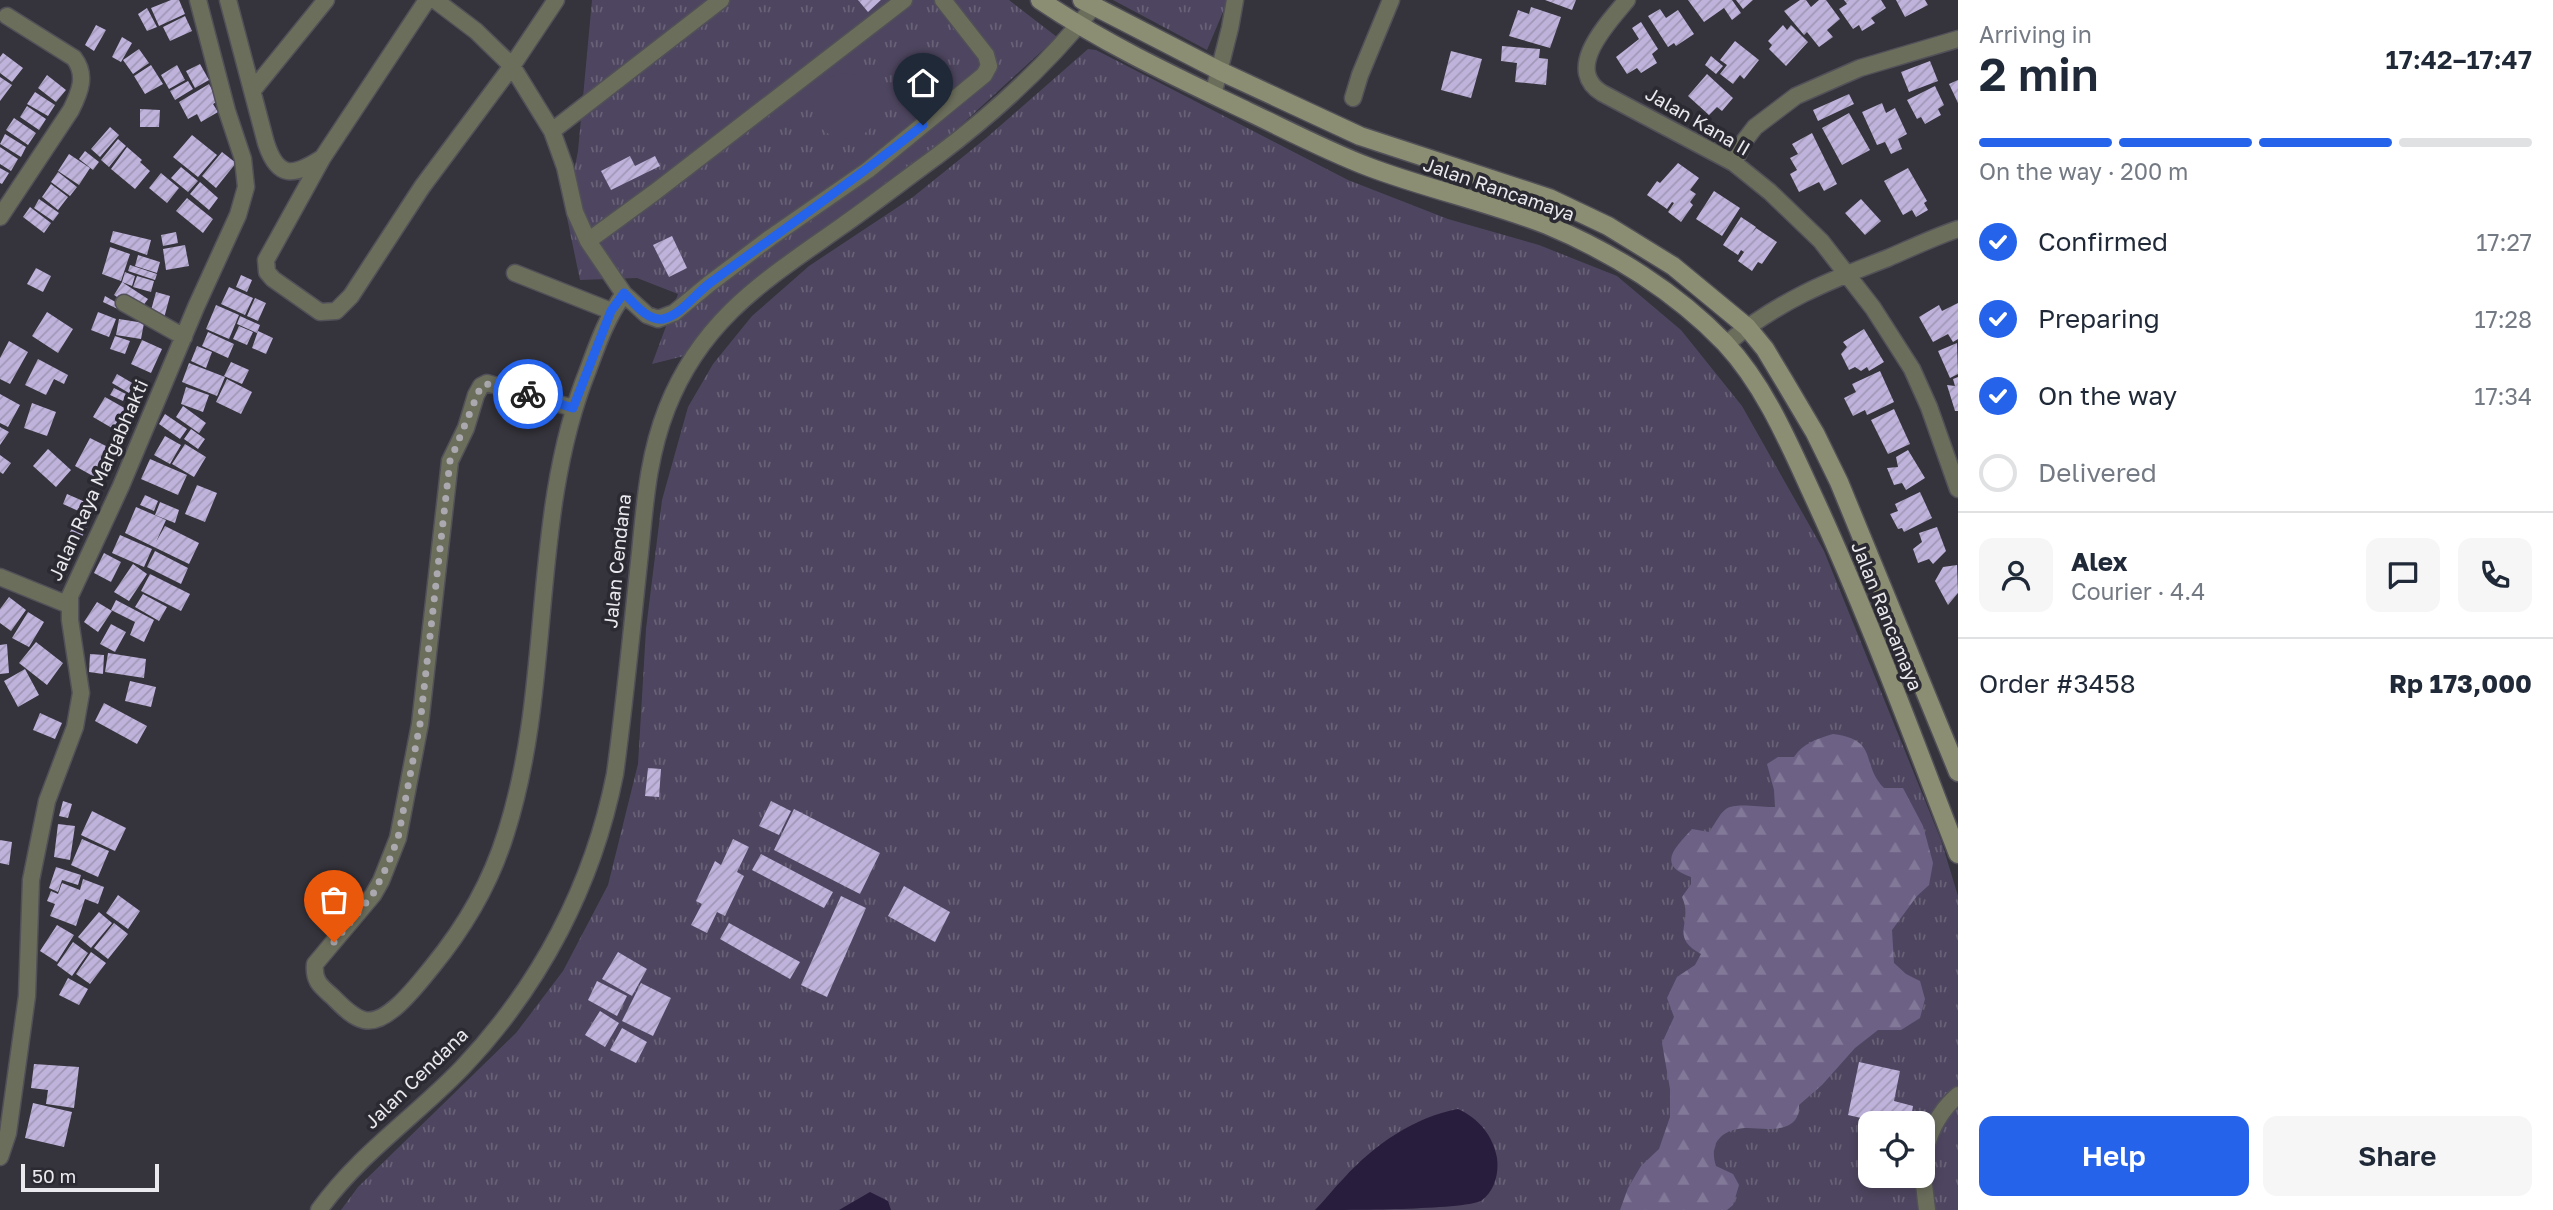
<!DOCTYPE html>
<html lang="en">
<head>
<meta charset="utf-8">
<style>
  body { margin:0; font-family:"Golos Text",sans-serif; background:#f6f6f7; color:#1f2937; height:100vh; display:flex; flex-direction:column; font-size:26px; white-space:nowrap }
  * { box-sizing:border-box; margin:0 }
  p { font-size:23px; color:#747a83 }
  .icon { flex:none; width:38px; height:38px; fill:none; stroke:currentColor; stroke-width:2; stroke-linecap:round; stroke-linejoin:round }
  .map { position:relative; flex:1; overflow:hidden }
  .sheet { display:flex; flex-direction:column; background:#fff; width:595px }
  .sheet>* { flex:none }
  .controls { position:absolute; left:1858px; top:1111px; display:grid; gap:14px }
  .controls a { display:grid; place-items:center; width:77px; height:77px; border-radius:14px; background:#fff; box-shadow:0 4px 10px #0003; font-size:35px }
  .scale { position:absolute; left:21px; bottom:18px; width:138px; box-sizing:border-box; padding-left:7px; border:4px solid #eae9ee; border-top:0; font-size:19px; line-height:24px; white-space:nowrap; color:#eae9ee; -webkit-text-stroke:5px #2b2931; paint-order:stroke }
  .pin { position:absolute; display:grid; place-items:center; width:60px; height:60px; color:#fff; margin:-72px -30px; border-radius:50% 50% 50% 0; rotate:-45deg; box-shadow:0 0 7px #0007 }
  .pin .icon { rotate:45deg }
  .courier { position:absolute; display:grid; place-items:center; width:70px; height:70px; margin:-35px; border:5px solid #2563eb; border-radius:50%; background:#fff; color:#222; box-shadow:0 2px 9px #0007 }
  .summary em { font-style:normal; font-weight:600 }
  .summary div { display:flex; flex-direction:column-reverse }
  .summary { display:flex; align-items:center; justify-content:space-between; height:119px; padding:0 21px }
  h1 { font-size:46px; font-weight:600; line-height:52px }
  .bar { display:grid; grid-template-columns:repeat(4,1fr); gap:10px 7px; align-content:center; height:84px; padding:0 21px }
  .bar i { height:9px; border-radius:5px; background:#e0e1e3 }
  .bar .current { background:#2563eb }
  .bar p { grid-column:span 4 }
  .line { display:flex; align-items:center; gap:18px; padding:0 21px; border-top:2px solid #e0e1e3 }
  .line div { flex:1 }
  .round { display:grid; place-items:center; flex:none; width:74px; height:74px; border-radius:14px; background:#f6f6f7 }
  ol { padding:0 21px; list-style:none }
  li { display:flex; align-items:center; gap:21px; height:77px }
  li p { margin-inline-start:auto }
  li .icon { padding:7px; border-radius:50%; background:#2563eb; color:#fff; stroke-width:4 }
  li:last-child { color:#747a83 }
  li i { width:38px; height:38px; border:4px solid #e0e1e3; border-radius:50% }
  .cta { display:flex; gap:14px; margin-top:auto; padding:14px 21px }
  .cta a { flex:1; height:80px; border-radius:14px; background:#2563eb; color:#fff; font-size:28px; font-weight:600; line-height:80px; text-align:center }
  .cta a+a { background:#f6f6f7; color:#1f2937 }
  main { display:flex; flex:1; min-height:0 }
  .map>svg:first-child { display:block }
  .grass { fill:url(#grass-tufts); fill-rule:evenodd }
  .forest { fill:url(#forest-firs) }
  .pitch { fill:#4e4660 }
  .water { fill:#291d3d }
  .building { fill:url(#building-hatch) }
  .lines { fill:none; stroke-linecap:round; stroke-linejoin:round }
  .street-casing { stroke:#525058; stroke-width:19 }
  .secondary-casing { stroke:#525058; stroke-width:21 }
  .street { stroke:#6c6e5c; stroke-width:16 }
  .secondary { stroke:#8b8e72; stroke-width:18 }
  .done { stroke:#aba9af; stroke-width:7; stroke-dasharray:0 12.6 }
  .route { stroke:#2563eb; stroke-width:9 }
  .labels { text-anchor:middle; stroke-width:7; stroke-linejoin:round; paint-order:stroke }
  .street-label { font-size:19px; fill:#eae9ee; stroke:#2b2931 }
</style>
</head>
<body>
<main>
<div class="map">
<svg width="1958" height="1210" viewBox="0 0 1958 1210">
  <defs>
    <pattern id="grass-tufts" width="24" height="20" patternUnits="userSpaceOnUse" patternTransform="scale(1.75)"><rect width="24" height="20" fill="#4e4660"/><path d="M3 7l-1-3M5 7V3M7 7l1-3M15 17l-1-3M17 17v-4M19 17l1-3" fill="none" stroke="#686177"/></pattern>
    <pattern id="forest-firs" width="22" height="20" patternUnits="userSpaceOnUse" patternTransform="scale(1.75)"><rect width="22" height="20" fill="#6d6186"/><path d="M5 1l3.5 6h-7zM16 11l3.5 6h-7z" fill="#827897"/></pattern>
    <pattern id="building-hatch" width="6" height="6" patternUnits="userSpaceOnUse" patternTransform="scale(1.75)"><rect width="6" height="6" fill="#bfb3dc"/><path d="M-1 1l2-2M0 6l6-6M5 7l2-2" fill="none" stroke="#a198b7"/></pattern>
  </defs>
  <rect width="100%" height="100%" fill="#35333b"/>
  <path class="grass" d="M592,0H1009L1057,37L908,174L885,190L688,355L652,364L678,294L637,278L580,280L566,213L578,151Z
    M1113,0H1228L1207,50Z
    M1088,49L1096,50L1348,180L1448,219L1539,245L1617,276L1681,330L1742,406L1824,551L1941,840L1958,896V1210H341L358,1187L516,1033L563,971L608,885L638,764L646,629L662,500L688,407L713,364L752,316L809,266L913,197L985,139ZM1871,1124H1923V1176H1871Z"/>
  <path class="forest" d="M1833,734C1880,740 1860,764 1884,788H1903L1923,826L1933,863L1929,885L1917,896L1892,930L1894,963L1906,974L1920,981L1925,999L1920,1018L1901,1030H1878L1855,1048L1822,1085L1799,1105C1800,1134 1768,1129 1748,1128C1723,1128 1708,1142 1716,1166L1733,1174L1739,1185L1733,1205L1727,1210H1620L1628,1188L1641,1166L1659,1149L1670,1117V1089L1662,1043L1674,1017L1667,998L1677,977L1695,965L1701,954C1668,936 1694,923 1682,897L1691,884V877C1655,865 1676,847 1692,829L1709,832C1714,826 1719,814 1726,809C1736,802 1762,808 1775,807L1774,790L1767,764L1778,757H1794C1803,743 1817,739 1833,734Z"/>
  <path class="pitch" d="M813 106a33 33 0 1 1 66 0a33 33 0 1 1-66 0Z"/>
  <path class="water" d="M1458,1109C1478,1118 1493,1135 1497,1158C1499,1173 1495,1191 1481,1201C1461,1210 1345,1210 1315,1210C1325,1200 1334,1188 1344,1178C1374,1145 1414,1117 1458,1109Z
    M870,1192L888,1201L891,1210H839Z"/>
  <path class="building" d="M171,0H179L185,14L159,26L151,8Z
    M858,0H881L868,12Z
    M1545,0H1576L1572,10Z
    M1688,0H1732L1741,13L1732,20L1724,8L1704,22Z
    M1736,0H1753L1743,9Z
    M1800,0H1806L1811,7L1819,0H1826L1840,19L1827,30L1833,37L1819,47L1807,32L1804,35L1784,11Z
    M1844,0H1881L1886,8L1871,18L1875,23L1862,31L1859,25L1853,29L1839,9L1847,4Z
    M1896,0H1925L1928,5L1905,17Z
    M1531,7L1561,17L1550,48L1509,36L1518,10L1529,14Z
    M147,8L157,27L147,31L138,14Z
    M1660,9L1666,18L1678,10L1694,34L1676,46L1674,43L1668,47L1648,16Z
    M185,16L192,31L170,41L163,27Z
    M1641,22L1658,49L1652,54L1657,63L1641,73L1637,68L1627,74L1616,57L1639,39L1632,28Z
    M96,25L106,30L94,51L85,45Z
    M1783,25L1787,30L1791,25L1808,42L1786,66L1769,49L1772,45L1768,41Z
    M122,37L132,43L121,62L112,57Z
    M1735,41L1759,60L1744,79L1740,75L1733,84L1720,74L1727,65L1720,60Z
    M1502,46L1540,49L1539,58L1548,59L1546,85L1515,82L1517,63L1501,61Z
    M139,49L149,63L133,74L123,60Z
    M1451,51L1482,59L1471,98L1441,90Z
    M3,53L23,68L12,82L0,73V57Z
    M1711,56L1723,66L1716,74L1705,65Z
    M1930,61L1938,81L1909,92L1901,72Z
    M200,64L209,80L195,88L186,71Z
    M151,65L163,84L145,94L134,76Z
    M177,65L185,80L169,89L161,75Z
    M1707,74L1733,98L1722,111L1717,107L1709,115L1688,96Z
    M47,75L66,90L56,102L38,88Z
    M0,77L12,85L0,101Z
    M1958,80V103L1949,84Z
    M188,81L193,89L175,100L170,91Z
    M209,84L218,101L213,104L218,112L201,122L197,114L188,119L179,102Z
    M1935,86L1944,105L1938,109L1941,115L1925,124L1921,117L1917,119L1907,100Z
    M35,92L55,105L48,116L27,104Z
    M1849,94L1854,104L1818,121L1813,110Z
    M1882,103L1886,113L1895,108L1907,134L1898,139L1902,149L1891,154L1885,142L1877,145L1862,112Z
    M27,106L46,119L39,130L20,117Z
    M140,109L160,110L159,127H140Z
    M1849,113L1870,150L1842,165L1822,128Z
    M14,118L36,133L28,145L6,130Z
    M110,127L119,135L100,157L91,149Z
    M1812,133L1837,184L1824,191L1819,182L1799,192L1790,174L1797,170L1790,158L1798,154L1792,144Z
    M5,134L26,147L21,157L0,144Z
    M192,135L217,155L198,177L173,157Z
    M118,139L126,146L109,167L101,160Z
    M0,147L18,159L11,171L0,164Z
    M127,147L142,160L140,162L150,171L135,189L111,169Z
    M85,151L99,162L93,170L79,159Z
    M222,152L236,163L216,188L202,176Z
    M69,154L90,168L79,185L58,171Z
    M630,156L635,166L655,156L660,166L611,190L601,171Z
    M1678,163L1699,178L1690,190L1696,194L1690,202L1693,205L1681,222L1668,212L1674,203L1672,202L1667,209L1647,195L1657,181L1660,183Z
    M181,167L198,181L188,192L171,178Z
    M0,168L9,173L2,184L0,183Z
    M1908,168L1927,201L1924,203L1928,210L1916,217L1912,210L1903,215L1884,181Z
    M58,172L77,187L70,196L51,182Z
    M161,173L179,188L167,203L149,188Z
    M200,182L218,198L209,210L190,194Z
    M51,184L68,197L58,210L42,197Z
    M1714,191L1740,208L1722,236L1696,219Z
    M187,198L213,219L203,233L176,211Z
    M39,199L59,213L53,221L34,208Z
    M1861,199L1881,221L1865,235L1845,213Z
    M30,207L51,223L44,233L23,217Z
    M1741,217L1756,227L1751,235L1756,228L1777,242L1762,264L1758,262L1752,271L1738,261L1744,252L1741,250L1738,255L1723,245Z
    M113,231L151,240L147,255L110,242Z
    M176,232L178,243L163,246L161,235Z
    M672,236L687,268L669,277L653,245Z
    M185,245L189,266L166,270L163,249Z
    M110,247L130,254L121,281L102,274Z
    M138,255L160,262L157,273L135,266Z
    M130,265L157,274L155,280L128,271Z
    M36,268L51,276L43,292L27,284Z
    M125,272L135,276L132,286L122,282Z
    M241,275L252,280L247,292L236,287Z
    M137,276L154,281L151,292L133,287Z
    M122,282L148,299L139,311L114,295Z
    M229,287L253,298L245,315L221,304Z
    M156,292L170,296L164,318L150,314Z
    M105,296L126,308L124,312L103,302Z
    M255,298L266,303L258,321L247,316Z
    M1958,303V339L1953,342L1948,334L1933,342L1919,317L1939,305L1942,311Z
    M216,305L239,315L229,339L206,329Z
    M47,312L73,329L58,353L32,336Z
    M98,312L116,319L109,337L91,330Z
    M240,316L260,325L257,333L237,324Z
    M119,319L144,323L141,339L116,335Z
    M239,326L253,332L247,345L233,339Z
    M1864,329L1884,362L1869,371L1867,367L1861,371L1855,367L1849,370L1841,354L1847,347L1843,342Z
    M258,331L273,338L266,354L252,348Z
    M208,332L234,344L228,358L202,346Z
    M115,336L130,341L125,354L110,349Z
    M142,340L162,349L151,373L131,364Z
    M9,341L28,352L10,384L0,379V358Z
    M1957,343L1958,374L1950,378L1938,351Z
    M197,346L212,352L206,368L191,361Z
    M38,359L68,375L64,384L54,379L46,395L25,385Z
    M231,362L249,370L242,384L224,376Z
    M189,363L225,377L217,396L182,382Z
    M1880,371L1894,402L1867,415L1865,410L1853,416L1844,398L1856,392L1852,384Z
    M117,374L134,384L129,393L112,383Z
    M1958,377V411H1955L1947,385L1955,386L1953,379Z
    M227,379L252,392L241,414L216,402Z
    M186,387L209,395L203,412L181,404Z
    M114,388L126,394L123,401L110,395Z
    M0,394L20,405L8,427L0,423Z
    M105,397L128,410L117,431L93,417Z
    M32,403L56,412L47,436L24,428Z
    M183,406L206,423L199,433L176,417Z
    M1894,409L1910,444L1888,454L1871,420Z
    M165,414L187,429L180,439L159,424Z
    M0,427L9,432L0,445Z
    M191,429L205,439L198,449L184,439Z
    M165,436L181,445L170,464L154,455Z
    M90,438L116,451L100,480L75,466Z
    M185,444L206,457L194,477L172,464Z
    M48,449L71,470L56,487L33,466Z
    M1908,450L1925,478L1906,490L1902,483L1894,485L1887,468L1898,467L1896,457Z
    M0,455L11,463L3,474L0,472Z
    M150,459L187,475L178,495L141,479Z
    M197,485L217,493L205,522L185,514Z
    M1920,492L1932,518L1904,532L1902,528L1898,529L1890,514L1898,511L1895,504Z
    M67,494L90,504L85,514L63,504Z
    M145,495L158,501L154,511L140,505Z
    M160,502L179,510L175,523L155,515Z
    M136,507L166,520L156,542L165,526L199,543L189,564L125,533Z
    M77,519L88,525L76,549L64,543Z
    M1937,527L1946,551L1933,564L1929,559L1918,563L1913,549L1922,542L1919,533Z
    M120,535L152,549L144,567L112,553Z
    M155,551L188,568L181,584L147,567Z
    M104,553L121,562L111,582L94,573Z
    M133,564L147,574L129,601L114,592Z
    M1957,565L1958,593L1948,605L1935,581L1943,567Z
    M150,574L190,594L181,611L141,591Z
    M143,594L167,607L159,621L135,607Z
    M9,597L26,610L11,631L0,623V609Z
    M116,600L154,620L144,642L130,635L135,622L111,610Z
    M97,602L112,611L98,632L84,622Z
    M28,612L44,622L29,647L12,638Z
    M111,624L126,632L115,652L100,644Z
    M36,642L63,663L47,685L19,663Z
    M7,644L9,673L0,674V645Z
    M108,653L146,659L144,678L105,672Z
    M90,654L104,655L103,674L89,672Z
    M25,669L39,695L18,707L4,681Z
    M130,681L156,687L151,707L125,701Z
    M104,703L147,726L137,744L95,721Z
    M40,713L62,723L55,739L33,730Z
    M648,768L661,769L659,797L645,796Z
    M63,801L72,804L68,818L59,816Z
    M771,801L791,811L779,835L759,826Z
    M794,809L880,853L860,894L774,850Z
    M92,811L126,828L115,851L81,835Z
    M58,824L75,826L70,860L54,857Z
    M82,839L109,851L98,877L71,865Z
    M733,839L749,847L737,872L744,876L725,916L717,912L707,933L691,925L702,904L696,901L715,861L721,865Z
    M0,840L12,842L9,865L0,863Z
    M761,854L833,892L824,908L752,870Z
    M56,867L81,875L78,885L62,880L58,892L49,888Z
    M83,879L104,887L98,904L85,899L76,926L50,916L55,904L47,901L51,891L58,894L62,883L80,890Z
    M904,886L950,912L935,942L888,916Z
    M118,895L140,911L128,929L106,913Z
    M841,896L866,908L827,997L801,985Z
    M99,912L112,923L91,948L78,937Z
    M114,923L128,934L108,959L94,948Z
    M729,923L800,962L790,979L720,939Z
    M57,925L74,935L57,962L40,951Z
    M73,942L88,953L72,976L57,965Z
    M91,952L106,963L90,984L76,974Z
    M618,952L647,969L632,996L602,979Z
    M68,978L88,989L79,1005L59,995Z
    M597,981L627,996L617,1016L588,1000Z
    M641,983L671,998L653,1036L622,1021Z
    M600,1011L619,1023L605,1047L585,1035Z
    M622,1028L647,1042L636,1063L610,1050Z
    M1859,1062L1900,1071L1894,1101L1913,1106L1910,1124H1887L1848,1115Z
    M34,1064L79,1067L74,1108L46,1104L48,1090L31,1088Z
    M33,1103L72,1112L64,1147L25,1138Z"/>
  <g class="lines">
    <g class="street-casing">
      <path id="street" d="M228,0L266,143C278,180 294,176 322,158
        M427,0L323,157L266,260L267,272L273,279L320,312L336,311L351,296L422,187L512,66L556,0
        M435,0L476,31L512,66L552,131L565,167L575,212L588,241L624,294L647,315L658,319L674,313L709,284L770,238L868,170L984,75L989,66L986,55L943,0
        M1627,0C1608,23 1563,69 1602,93L1734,163L1770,192L1821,241L1873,308L1912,369L1929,407L1958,489
        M253,90L326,0
        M1213,95L1230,28L1235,0
        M1353,98L1360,75L1391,0
        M552,131L721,0
        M1734,163L1745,140L1755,127L1796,96L1860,68L1958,39
        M0,217L71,110C80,92 87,75 74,58L7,16
        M588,241L655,192L904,0
        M515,273L611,311
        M124,303L184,337
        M1726,344C1779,301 1825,282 1888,258C1911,248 1934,237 1958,229
        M573,408L487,383L481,386L476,395L466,428L450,461L420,724L398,838L381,881L373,895L315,964C313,982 322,987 334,998C342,1006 352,1017 364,1020C387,1026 418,984 432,967C464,928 491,882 506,833C554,683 529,517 588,370C598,343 607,317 624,294
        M0,577L69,605
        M0,1157L8,1133L27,996L31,880L47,801L75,727L81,693L70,620V596L121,486L196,307L238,215L246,187L243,159L227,111L198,0
        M1923,1163C1926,1137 1938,1112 1958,1095
        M1923,1176L1927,1210
        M319,1210C359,1154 415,1117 462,1068C540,986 593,885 615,774C625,701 632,627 640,553C645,503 648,456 667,408C702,319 764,281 839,228C872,205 904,180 937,156C994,113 1049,63 1093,7"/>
    </g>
    <g class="secondary-casing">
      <path id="secondary" d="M1040,0C1105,44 1176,77 1247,111C1287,130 1327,151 1369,167C1427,189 1489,202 1547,225C1612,252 1676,292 1725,343C1766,387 1790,446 1815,500C1868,615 1912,735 1958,854
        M1082,0L1220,71L1360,136L1549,198L1608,226L1673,266L1747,327L1765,349L1783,379L1815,433L1839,482L1958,772"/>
    </g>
    <use href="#street" class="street"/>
    <use href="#secondary" class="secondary"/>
  </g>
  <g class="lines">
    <path class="done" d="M334,942L373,894L387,866L398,838L420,724L450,461L481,386L493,383L528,394"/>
    <path class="route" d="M528,394L573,408L611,311L624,293C634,303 647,321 663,319C681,315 696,293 710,283C781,231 854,181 923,125"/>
  </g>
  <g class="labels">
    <g class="street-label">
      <text transform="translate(1698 121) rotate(30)" y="7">Jalan Kana II</text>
      <text transform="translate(1499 189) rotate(19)" y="7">Jalan Rancamaya</text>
      <text transform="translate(98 480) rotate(-66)" y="7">Jalan Raya Margabhakti</text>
      <text transform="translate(617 561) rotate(-84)" y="7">Jalan Cendana</text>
      <text transform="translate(1887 616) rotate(68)" y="7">Jalan Rancamaya</text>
      <text transform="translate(416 1078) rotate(-44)" y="7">Jalan Cendana</text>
    </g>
  </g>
</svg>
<div class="controls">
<a><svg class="icon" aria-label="locate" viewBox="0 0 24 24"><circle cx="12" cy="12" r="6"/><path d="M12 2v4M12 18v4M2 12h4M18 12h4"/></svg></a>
</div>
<div class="scale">50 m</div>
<div class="pin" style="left:334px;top:942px;background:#ea580c"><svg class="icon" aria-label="bag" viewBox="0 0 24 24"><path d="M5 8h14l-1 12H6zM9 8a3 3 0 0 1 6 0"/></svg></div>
<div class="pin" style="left:923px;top:125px;background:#1f2937"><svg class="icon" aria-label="home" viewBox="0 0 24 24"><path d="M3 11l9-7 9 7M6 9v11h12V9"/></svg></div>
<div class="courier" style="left:528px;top:394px"><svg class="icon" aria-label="bike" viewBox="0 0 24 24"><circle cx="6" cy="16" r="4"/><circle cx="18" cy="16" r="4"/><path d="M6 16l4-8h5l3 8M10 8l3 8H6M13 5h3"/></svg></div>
</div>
<section class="sheet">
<div class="summary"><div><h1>2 min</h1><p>Arriving in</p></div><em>17:42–17:47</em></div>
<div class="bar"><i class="current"></i><i class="current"></i><i class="current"></i><i></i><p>On the way · 200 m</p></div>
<ol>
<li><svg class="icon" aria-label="check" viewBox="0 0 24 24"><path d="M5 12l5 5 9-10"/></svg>Confirmed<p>17:27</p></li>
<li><svg class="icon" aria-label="check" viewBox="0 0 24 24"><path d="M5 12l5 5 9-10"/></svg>Preparing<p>17:28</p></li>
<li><svg class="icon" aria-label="check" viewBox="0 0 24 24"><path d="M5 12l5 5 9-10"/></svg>On the way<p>17:34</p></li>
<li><i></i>Delivered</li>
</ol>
<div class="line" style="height:126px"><a class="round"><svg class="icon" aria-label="person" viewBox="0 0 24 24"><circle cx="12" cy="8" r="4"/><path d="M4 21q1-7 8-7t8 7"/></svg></a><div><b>Alex</b><p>Courier · 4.4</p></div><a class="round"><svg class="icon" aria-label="chat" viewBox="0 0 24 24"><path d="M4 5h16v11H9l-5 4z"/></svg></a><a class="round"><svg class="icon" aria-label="phone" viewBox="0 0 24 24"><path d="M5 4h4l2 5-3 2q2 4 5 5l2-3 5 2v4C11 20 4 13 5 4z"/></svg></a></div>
<div class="line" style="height:91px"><div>Order #3458</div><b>Rp 173,000</b></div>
<div class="cta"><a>Help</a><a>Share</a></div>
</section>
</main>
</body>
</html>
